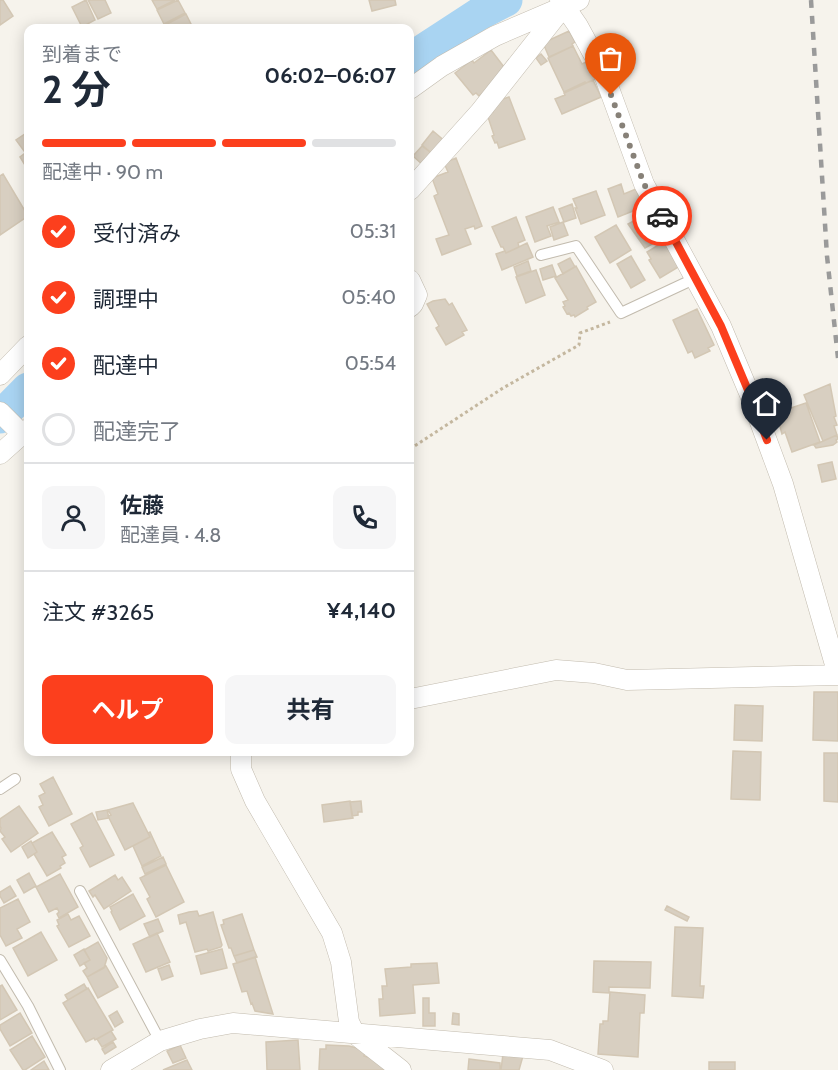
<!DOCTYPE html>
<html lang="ja">
<head>
<meta charset="utf-8">
<style>
  body { margin:0; font-family:Cabin,"Noto Sans JP",sans-serif; background:#f6f6f7; color:#1f2937; height:100vh; display:flex; flex-direction:column; font-size:22px; white-space:nowrap }
  * { box-sizing:border-box; margin:0 }
  p { font-size:20px; color:#747a83 }
  .icon { flex:none; width:33px; height:33px; fill:none; stroke:currentColor; stroke-width:2; stroke-linecap:round; stroke-linejoin:round }
  .map { position:relative; flex:1; overflow:hidden }
  .drawer { position:absolute; left:24px; top:24px; width:390px; height:732px; display:flex; flex-direction:column; background:#fff; border-radius:12px; box-shadow:0 3px 15px #0003 }
  .drawer>* { flex:none }
  .pin { position:absolute; display:grid; place-items:center; width:51px; height:51px; color:#fff; margin:-62px -26px; border-radius:50% 50% 50% 0; rotate:-45deg; box-shadow:0 0 6px #0007 }
  .pin .icon { rotate:45deg }
  .courier { position:absolute; display:grid; place-items:center; width:60px; height:60px; margin:-30px; border:4px solid #fc3f1d; border-radius:50%; background:#fff; color:#222; box-shadow:0 2px 8px #0007 }
  .headline em { font-style:normal; font-weight:700 }
  .headline div { display:flex; flex-direction:column-reverse }
  .headline { display:flex; align-items:center; justify-content:space-between; height:102px; padding:0 18px }
  h1 { font-size:39px; font-weight:700; line-height:45px }
  .bar { display:grid; grid-template-columns:repeat(4,1fr); gap:9px 6px; align-content:center; height:72px; padding:0 18px }
  .bar i { height:8px; border-radius:4px; background:#e0e1e3 }
  .bar .active { background:#fc3f1d }
  .bar p { grid-column:span 4 }
  .line { display:flex; align-items:center; gap:15px; padding:0 18px; border-top:2px solid #e0e1e3 }
  .line div { flex:1 }
  .round { display:grid; place-items:center; flex:none; width:63px; height:63px; border-radius:12px; background:#f6f6f7 }
  ol { padding:0 18px; list-style:none }
  li { display:flex; align-items:center; gap:18px; height:66px }
  li p { margin-inline-start:auto }
  li .icon { padding:6px; border-radius:50%; background:#fc3f1d; color:#fff; stroke-width:4 }
  li:last-child { color:#747a83 }
  li i { width:33px; height:33px; border:3px solid #e0e1e3; border-radius:50% }
  .action { display:flex; gap:12px; margin-top:auto; padding:12px 18px }
  .action a { flex:1; height:69px; border-radius:12px; background:#fc3f1d; color:#fff; font-size:24px; font-weight:700; line-height:69px; text-align:center }
  .action a+a { background:#f6f6f7; color:#1f2937 }
  .map>svg:first-child { display:block }
  .lines { fill:none; stroke-linecap:round; stroke-linejoin:round }
  .river { stroke:#a9d4f2; stroke-width:33 }
  .building { fill:#d8cfc1; stroke:#d3c7b4; stroke-width:1.5 }
  .lane-casing { stroke:#c2bbae; stroke-width:12 }
  .street-casing { stroke:#c2bbae; stroke-width:21 }
  .path { stroke:#c4b79f; stroke-width:3; stroke-dasharray:3 3; stroke-linecap:butt }
  .lane { stroke:#fff; stroke-width:10 }
  .street { stroke:#fff; stroke-width:20 }
  .rail { stroke:#9a9a9a; stroke-width:4.5; stroke-dasharray:8 8; stroke-linecap:butt }
  .done { stroke:#878178; stroke-width:6; stroke-dasharray:0 10.8 }
  .route { stroke:#fc3f1d; stroke-width:8 }
</style>
</head>
<body>
<div class="map">
<svg width="838" height="1070" viewBox="0 0 838 1070">
  <rect width="100%" height="100%" fill="#f6f3ec"/>
  <g class="lines">
    <path class="river" d="M410,59L479,14L506,0
      M0,417L28,389"/>
  </g>
  <path class="building" d="M0,0H3L13,16L0,25Z
    M86,0L95,20L82,27L72,7Z
    M88,0H105L111,13L98,19Z
    M152,0H175L157,9Z
    M178,0L185,13L164,24L157,10Z
    M369,0H395L396,5L372,11Z
    M186,14L193,28H167L165,25Z
    M569,31L575,42L572,44L573,46L549,57L543,43Z
    M573,46L582,64L588,61L596,79L586,83L585,82L564,92L548,58Z
    M491,50L507,71L479,96L476,93L473,95L455,73L472,60L474,63Z
    M541,54L547,61L541,65L536,58Z
    M593,80L601,97L562,114L555,99L565,95L564,93Z
    M509,97L525,139L499,148L497,142L495,143L492,136L494,135L487,114L493,112L491,107L497,101Z
    M433,131L446,142L435,156L422,145Z
    M28,132V148L24,151L16,140Z
    M422,146L435,156L425,167L413,156Z
    M28,151V170L20,157Z
    M456,158L482,226L475,229L474,226L465,229L471,244L442,255L436,239L449,235L434,196L438,194L432,178L448,172L444,163Z
    M3,174L28,216L0,235V176Z
    M621,184L624,194L636,189L643,207L618,217L608,189Z
    M596,191L605,215L581,224L575,208H577L573,199Z
    M572,204L576,218L564,222L559,209Z
    M553,207L559,222L547,226L551,236L535,242L526,217Z
    M648,213L652,221L655,220L665,237L645,248L628,224Z
    M516,217L525,240L518,243L519,247L506,253L503,247H501L492,227Z
    M563,222L568,235L554,240L550,227Z
    M616,225L631,250L610,263L595,237Z
    M665,241L680,266L660,278L649,260L651,259L647,252Z
    M527,243L533,257L502,270L496,254L505,251L506,253Z
    M631,256L645,280L631,288L617,264Z
    M570,258L575,267L563,274L558,264Z
    M528,261L531,271L517,276L514,267Z
    M552,265L556,276L543,280L540,269Z
    M576,266L596,302L587,307L588,309L575,317L574,315L571,316L569,313L567,314L563,307L565,306L563,302L568,300L555,278Z
    M536,270L545,295L526,303L516,277Z
    M445,299L449,305L452,303L467,330L462,332L464,335L446,345L436,328L439,326L427,304L433,301Z
    M697,309L714,345L708,348L710,351L695,358L692,351L688,353L673,320Z
    M830,384L836,416L834,417L837,425L834,426L837,435L823,441L804,395Z
    M806,403L820,442L792,452L785,432L782,434L779,423L782,422L779,412Z
    M837,435L838,439L836,440L837,442L833,445L816,448L814,445Z
    M832,462L836,479L822,482L818,465Z
    M814,692H838V741L813,740Z
    M735,705L763,706L762,741L734,740Z
    M733,751L761,752L760,800L731,799Z
    M824,753H838V802L824,801Z
    M53,777L72,814L49,826L39,807L43,805L39,796L45,793L40,784Z
    M350,801L353,818L324,822L322,805Z
    M361,801L362,812H358V815L352,816L350,802Z
    M133,803L150,837L125,850L108,816L111,815L108,810Z
    M19,806L38,833L11,852L2,839L5,837L0,831L1,828L0,826V819Z
    M107,810L109,818L98,820L96,812Z
    M92,813L114,855L90,867L80,848L83,846L71,824Z
    M52,832L66,855L62,857L65,863L60,866L61,868L47,876L34,854L37,852L32,843Z
    M150,832L161,856L142,866L133,846L150,837L148,833Z
    M31,841L37,852L28,858L22,847Z
    M163,857L166,864L145,874L142,867Z
    M166,865L184,902L156,917L147,899L150,897L140,878Z
    M29,873L36,886L24,893L17,880Z
    M60,874L78,907L59,918L57,914L59,912L57,908L49,912L36,887Z
    M115,875L118,880L122,877L131,891L104,909L95,895L93,897L89,891Z
    M10,886L16,896L4,903L0,896V892Z
    M133,894L145,916L120,930L111,912L112,911L110,907Z
    M18,899L30,922L17,929L22,938L6,946L0,935V908Z
    M667,906L689,917L687,921L665,910Z
    M197,911L199,916L213,912L222,945L221,947L208,951L207,949L195,952L186,922L180,924L178,915L189,912Z
    M68,914L71,920L79,916L90,936L69,947L57,926L59,925L57,920Z
    M242,914L254,950L234,956L231,948H229L221,925L224,924L223,920Z
    M158,919L163,931L150,937L144,924Z
    M675,927L703,928L700,986H704L703,998L672,996Z
    M41,932L57,960L28,976L13,948Z
    M157,933L170,962L146,972L133,944Z
    M98,942L107,958L104,968L87,977L83,971L87,968L84,963L90,960L84,950Z
    M84,949L90,960L80,966L74,955Z
    M222,949L227,968L201,974L196,956Z
    M254,950L257,957L237,963L234,956Z
    M255,957L273,1014L255,1011L252,1003L251,1004L247,991L242,992L233,964Z
    M594,961L651,962L650,988L609,987V993L593,992Z
    M437,963L439,983L413,985L415,1013L380,1016L379,999H383L382,986H387L385,969L411,967V964Z
    M169,965L173,976L162,980L158,969Z
    M106,966L118,987L98,998L87,977Z
    M84,984L87,989L68,1000L65,995Z
    M2,985L17,1010L0,1020V986Z
    M88,988L113,1030L95,1040L94,1038L86,1042L63,1003Z
    M610,992L645,995L644,1013H640L638,1057L598,1054L600,1024H603V1021H608Z
    M423,998H429V1013H435V1026H423Z
    M117,1011L123,1022L115,1027L109,1016Z
    M20,1013L32,1033L10,1046L0,1029V1025Z
    M453,1013L459,1014V1025L452,1024Z
    M111,1031L116,1039L102,1047L97,1039Z
    M32,1036L45,1057L25,1070H23L10,1050Z
    M298,1040L300,1070H267L266,1042Z
    M113,1042L116,1047L105,1054L102,1049Z
    M180,1045L186,1058L173,1063L167,1051Z
    M326,1045L349,1046L361,1049L365,1051L364,1056L374,1059L386,1070H319L320,1049H326Z
    M503,1054L523,1056L519,1070H501Z
    M469,1059L500,1063V1070H468Z
    M187,1060L192,1070H163Z
    M44,1061L49,1070H31Z
    M709,1062H735V1070H709Z"/>
  <g class="lines">
    <g class="lane-casing">
      <path id="lane" d="M541,255L576,246L621,313L696,278
        M0,789L15,779
        M80,891L160,1041
        M0,960L28,1006L60,1070"/>
    </g>
    <g class="street-casing">
      <path id="street" d="M560,0L578,26L603,72L644,184L721,326L750,395L783,484L838,675
        M410,89L442,66L495,36L579,0
        M410,190L480,112L563,7
        M410,280L417,295L413,304L410,307
        M0,375L28,346
        M0,412L23,435
        M0,454L28,429
        M410,699L556,670L594,673L627,680L838,675
        M241,752V769L255,801L332,933L341,962L349,1022L355,1034L401,1070
        M111,1070L160,1041L200,1029L233,1023L550,1050L603,1070"/>
    </g>
    <path class="path" d="M410,449L503,388L579,345L580,333L610,322"/>
    <use href="#lane" class="lane"/>
    <use href="#street" class="street"/>
    <path class="rail" d="M811,0L827,256L838,358"/>
  </g>
  <g class="lines">
    <path class="done" d="M611,95L644,184L662,216"/>
    <path class="route" d="M662,216L721,326L750,395L767,440"/>
  </g>
</svg>
<div class="pin" style="left:611px;top:95px;background:#ea580c"><svg class="icon" aria-label="bag" viewBox="0 0 24 24"><path d="M5 8h14l-1 12H6zM9 8a3 3 0 0 1 6 0"/></svg></div>
<div class="pin" style="left:767px;top:440px;background:#1f2937"><svg class="icon" aria-label="home" viewBox="0 0 24 24"><path d="M3 11l9-7 9 7M6 9v11h12V9"/></svg></div>
<div class="courier" style="left:662px;top:216px"><svg class="icon" aria-label="car" viewBox="0 0 24 24"><path d="M5 17H2v-5l4-1 3-4h7l3 4 3 1v5h-3M9 17h6M6 11h13"/><circle cx="7" cy="17" r="2"/><circle cx="17" cy="17" r="2"/></svg></div>
<section class="drawer">
<div class="headline"><div><h1>2 分</h1><p>到着まで</p></div><em>06:02–06:07</em></div>
<div class="bar"><i class="active"></i><i class="active"></i><i class="active"></i><i></i><p>配達中 · 90 m</p></div>
<ol>
<li><svg class="icon" aria-label="check" viewBox="0 0 24 24"><path d="M5 12l5 5 9-10"/></svg>受付済み<p>05:31</p></li>
<li><svg class="icon" aria-label="check" viewBox="0 0 24 24"><path d="M5 12l5 5 9-10"/></svg>調理中<p>05:40</p></li>
<li><svg class="icon" aria-label="check" viewBox="0 0 24 24"><path d="M5 12l5 5 9-10"/></svg>配達中<p>05:54</p></li>
<li><i></i>配達完了</li>
</ol>
<div class="line" style="height:108px"><a class="round"><svg class="icon" aria-label="person" viewBox="0 0 24 24"><circle cx="12" cy="8" r="4"/><path d="M4 21q1-7 8-7t8 7"/></svg></a><div><b>佐藤</b><p>配達員 · 4.8</p></div><a class="round"><svg class="icon" aria-label="phone" viewBox="0 0 24 24"><path d="M5 4h4l2 5-3 2q2 4 5 5l2-3 5 2v4C11 20 4 13 5 4z"/></svg></a></div>
<div class="line" style="height:78px"><div>注文 #3265</div><b>¥4,140</b></div>
<div class="action"><a>ヘルプ</a><a>共有</a></div>
</section>
</div>
</body>
</html>
